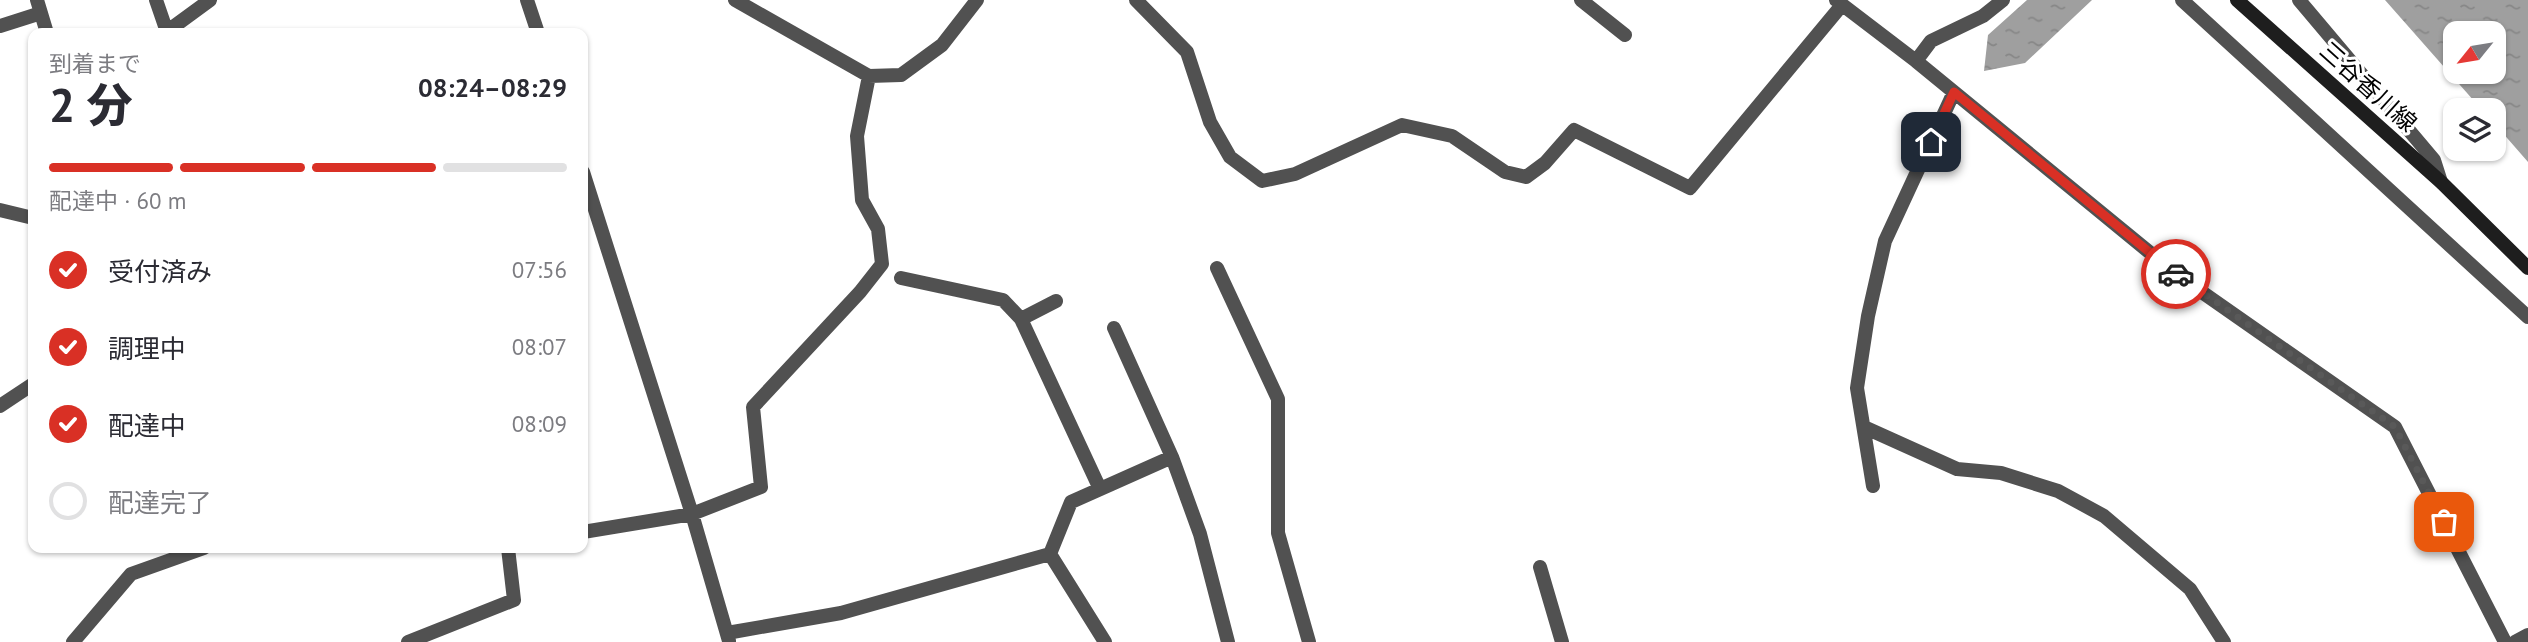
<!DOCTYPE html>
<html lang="ja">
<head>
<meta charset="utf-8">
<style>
  body { margin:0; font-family:"PT Sans","Noto Sans JP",sans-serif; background:#f7f7f7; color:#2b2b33; height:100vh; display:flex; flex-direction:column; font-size:26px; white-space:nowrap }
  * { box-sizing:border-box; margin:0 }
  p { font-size:23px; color:#7c7c81 }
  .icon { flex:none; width:38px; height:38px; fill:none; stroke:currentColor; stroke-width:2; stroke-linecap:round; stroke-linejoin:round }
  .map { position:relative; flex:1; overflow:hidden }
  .drawer { position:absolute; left:28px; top:28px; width:560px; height:525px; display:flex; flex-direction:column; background:#fff; border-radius:14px; box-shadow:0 2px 5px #0004 }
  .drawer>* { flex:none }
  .needle { width:46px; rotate:240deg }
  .fabs { position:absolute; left:2443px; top:21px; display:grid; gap:14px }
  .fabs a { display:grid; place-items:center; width:63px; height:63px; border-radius:14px; background:#fff; box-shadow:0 2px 5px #0004; font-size:35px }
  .pin { position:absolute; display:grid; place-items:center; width:60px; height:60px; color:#fff; margin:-30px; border-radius:14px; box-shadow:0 4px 10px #0006 }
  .courier { position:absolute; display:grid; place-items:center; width:70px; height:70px; margin:-35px; border:5px solid #d93025; border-radius:50%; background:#fff; color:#222; box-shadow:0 2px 9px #0007 }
  .head em { font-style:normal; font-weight:800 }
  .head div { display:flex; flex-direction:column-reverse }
  .head { display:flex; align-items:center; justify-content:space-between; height:119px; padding:0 21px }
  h1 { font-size:46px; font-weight:800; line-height:52px }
  .bar { display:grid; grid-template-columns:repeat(4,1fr); gap:10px 7px; align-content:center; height:84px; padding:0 21px }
  .bar i { height:9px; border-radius:5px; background:#e1e1e2 }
  .bar .selected { background:#d93025 }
  .bar p { grid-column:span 4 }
  ol { padding:0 21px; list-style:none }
  li { display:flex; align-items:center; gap:21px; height:77px }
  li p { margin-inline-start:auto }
  li .icon { padding:7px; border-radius:50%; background:#d93025; color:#fff; stroke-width:4 }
  li:last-child { color:#7c7c81 }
  li i { width:38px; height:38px; border:4px solid #e1e1e2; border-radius:50% }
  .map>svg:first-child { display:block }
  .water { fill:url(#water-ripples); fill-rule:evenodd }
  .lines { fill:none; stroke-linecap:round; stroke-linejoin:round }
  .minor { stroke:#515151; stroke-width:14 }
  .secondary { stroke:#1e1e1e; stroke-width:14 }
  .done { stroke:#595959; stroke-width:7; stroke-dasharray:0 12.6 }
  .route { stroke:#d93025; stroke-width:9 }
  .labels { text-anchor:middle; stroke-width:6; stroke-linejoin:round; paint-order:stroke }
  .street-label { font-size:24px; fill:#000; stroke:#fff }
</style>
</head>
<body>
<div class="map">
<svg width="2528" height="642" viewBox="0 0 2528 642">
  <defs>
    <pattern id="water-ripples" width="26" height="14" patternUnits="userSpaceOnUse" patternTransform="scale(1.75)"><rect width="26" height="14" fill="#9f9f9f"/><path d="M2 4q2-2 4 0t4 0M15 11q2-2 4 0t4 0" fill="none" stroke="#878787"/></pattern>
  </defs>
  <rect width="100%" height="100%" fill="#fff"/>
  <path class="water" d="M2027,0H2092L2025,63L1984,71L1988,35Z
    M2385,0H2528V162L2494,123V110H2482ZM2455,33H2494V72H2455Z"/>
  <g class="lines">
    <path class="minor" d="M37,0L47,33
      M156,0L167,32
      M527,0L538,33
      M735,0L869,76L901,75L942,45L977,0
      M1136,0L1187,52L1210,122L1230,157L1262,181L1295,174L1402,125L1452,136L1505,172L1526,177L1545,163L1574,130L1690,188L1842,5
      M1581,0L1625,35
      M1836,0L1916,61L2176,274L2395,427L2505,642
      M2182,0L2528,317
      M2299,0L2434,160L2441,182
      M0,26L41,13
      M165,33L210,0
      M1916,61L1931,41L1983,16L2003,0
      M583,172L692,514L729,641
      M0,210L33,218
      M1217,268L1278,399V533L1309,642
      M901,278L1003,300L1021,319L1100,489
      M1021,319L1056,301
      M1114,328L1172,457L1200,534L1228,642
      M0,406L33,384
      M1866,428L1957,469L2001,473L2058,491L2104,516L2190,589L2224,642
      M1873,486L1857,388L1868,316L1885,241L1954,92
      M583,532L692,514L761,487L753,407L860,292L882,264L878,229L862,200L857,136L869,76
      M1050,554L1105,642
      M1540,567L1562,642
      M727,633L841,613L1050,554L1071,502L1172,457
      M73,642L131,574L204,548
      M408,642L514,600L508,548
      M2515,642L2528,635"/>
    <path class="secondary" d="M2237,0L2441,182L2528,268"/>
  </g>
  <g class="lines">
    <path class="done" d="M2176,274L2395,427L2444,522"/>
    <path class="route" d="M1931,142L1954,92L2176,274"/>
  </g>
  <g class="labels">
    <g class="street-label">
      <text transform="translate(2368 87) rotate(42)" y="8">三谷香川線</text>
    </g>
  </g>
</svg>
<div class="fabs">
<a><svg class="needle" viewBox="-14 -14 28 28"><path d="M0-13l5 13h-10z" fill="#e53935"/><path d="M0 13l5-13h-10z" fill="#7c7c81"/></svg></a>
<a><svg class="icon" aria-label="layers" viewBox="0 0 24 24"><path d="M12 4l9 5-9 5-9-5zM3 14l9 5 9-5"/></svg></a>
</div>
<div class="pin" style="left:2444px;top:522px;background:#ea580c"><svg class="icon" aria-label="bag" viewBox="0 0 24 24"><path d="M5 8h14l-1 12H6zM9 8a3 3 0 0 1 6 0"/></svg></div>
<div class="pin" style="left:1931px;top:142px;background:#1f2937"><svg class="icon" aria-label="home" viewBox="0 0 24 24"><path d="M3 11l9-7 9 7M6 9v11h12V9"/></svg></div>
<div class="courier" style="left:2176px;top:274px"><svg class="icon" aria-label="car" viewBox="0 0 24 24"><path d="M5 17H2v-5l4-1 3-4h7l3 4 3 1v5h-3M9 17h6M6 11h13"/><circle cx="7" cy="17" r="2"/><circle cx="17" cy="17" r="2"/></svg></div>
<section class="drawer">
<div class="head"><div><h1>2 分</h1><p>到着まで</p></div><em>08:24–08:29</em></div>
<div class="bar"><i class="selected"></i><i class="selected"></i><i class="selected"></i><i></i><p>配達中 · 60 m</p></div>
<ol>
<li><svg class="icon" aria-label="check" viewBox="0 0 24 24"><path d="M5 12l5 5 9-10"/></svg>受付済み<p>07:56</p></li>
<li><svg class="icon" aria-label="check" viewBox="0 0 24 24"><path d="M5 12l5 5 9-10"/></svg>調理中<p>08:07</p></li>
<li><svg class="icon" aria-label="check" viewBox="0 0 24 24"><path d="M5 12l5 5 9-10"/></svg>配達中<p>08:09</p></li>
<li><i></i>配達完了</li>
</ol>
</section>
</div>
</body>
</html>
